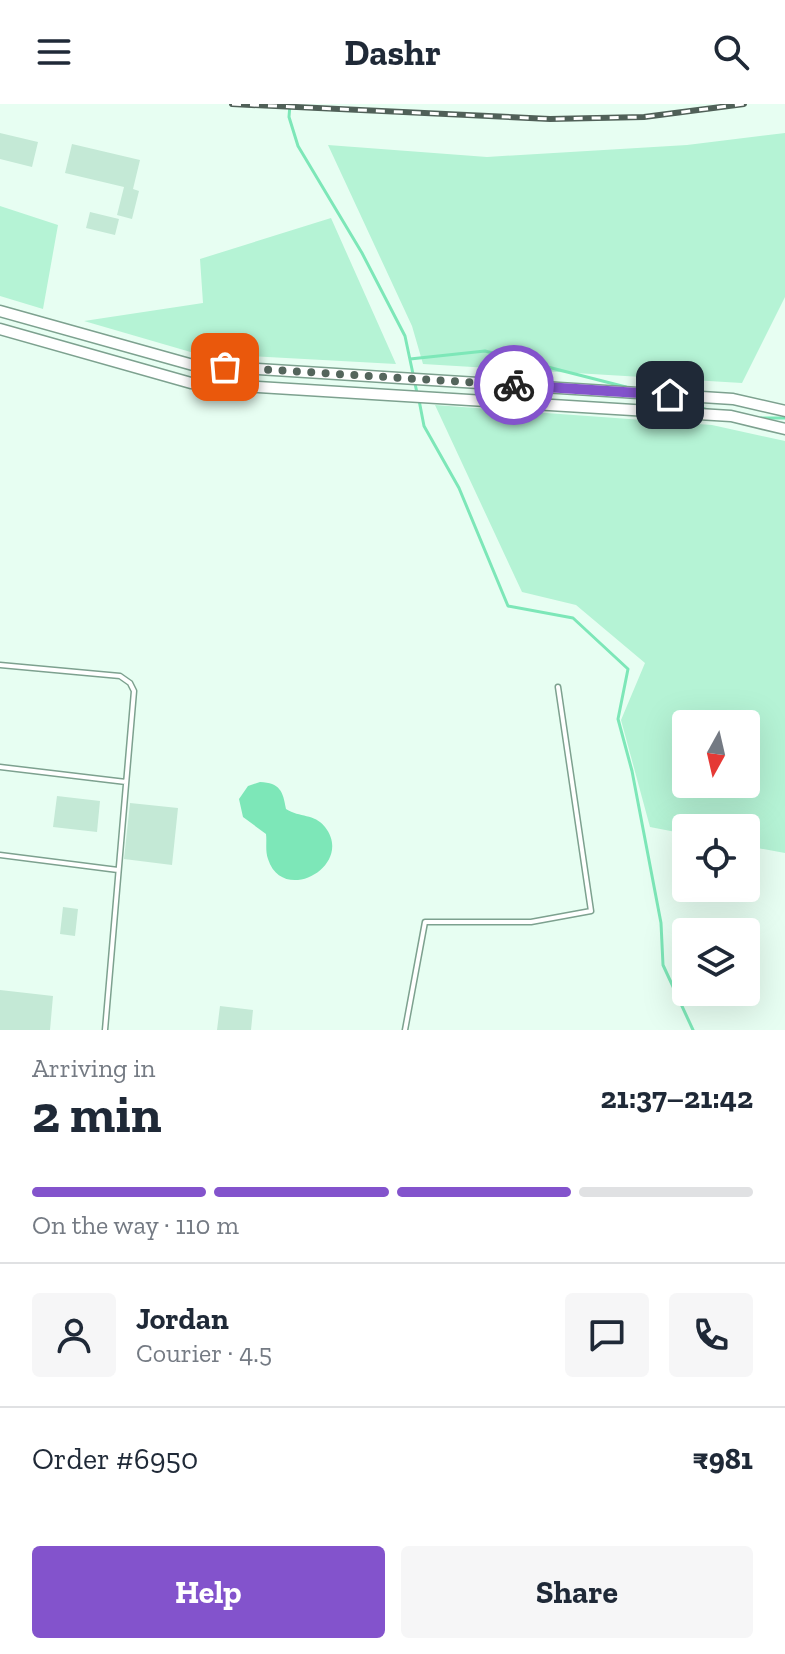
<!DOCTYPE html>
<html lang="en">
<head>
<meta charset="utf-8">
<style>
  body { margin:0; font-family:"Zilla Slab",serif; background:#f6f6f7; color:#1f2937; height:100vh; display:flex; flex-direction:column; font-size:30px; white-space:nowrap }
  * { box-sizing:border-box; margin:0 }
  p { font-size:26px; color:#747a83 }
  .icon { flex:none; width:44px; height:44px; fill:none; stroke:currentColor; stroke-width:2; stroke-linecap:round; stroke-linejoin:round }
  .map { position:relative; height:926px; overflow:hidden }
  .side { display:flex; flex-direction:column; background:#fff; flex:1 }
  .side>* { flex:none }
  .needle { width:52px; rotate:188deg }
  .buttons { position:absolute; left:672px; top:606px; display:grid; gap:16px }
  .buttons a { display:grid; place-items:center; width:88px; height:88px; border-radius:8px; background:#fff; box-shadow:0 8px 32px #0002; font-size:40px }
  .pin { position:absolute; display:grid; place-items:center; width:68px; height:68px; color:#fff; margin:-34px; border-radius:16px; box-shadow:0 4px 12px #0006 }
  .courier { position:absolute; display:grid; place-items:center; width:80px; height:80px; margin:-40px; border:6px solid #8353cc; border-radius:50%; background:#fff; color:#222; box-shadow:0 2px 10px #0007 }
  .headline em { font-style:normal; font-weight:700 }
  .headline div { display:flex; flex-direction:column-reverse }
  .headline { display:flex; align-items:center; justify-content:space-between; height:136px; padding:0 32px }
  h1 { font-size:52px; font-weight:700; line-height:60px }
  .bar { display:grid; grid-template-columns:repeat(4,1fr); gap:12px 8px; align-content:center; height:96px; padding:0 32px }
  .bar i { height:10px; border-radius:6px; background:#e0e1e3 }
  .bar .selected { background:#8353cc }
  .bar p { grid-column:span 4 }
  .line { display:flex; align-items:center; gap:20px; padding:0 32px; border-top:2px solid #e0e1e3 }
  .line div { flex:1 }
  .round { display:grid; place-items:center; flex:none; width:84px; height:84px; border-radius:8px; background:#f6f6f7 }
  .action { display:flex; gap:16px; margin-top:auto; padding:16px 32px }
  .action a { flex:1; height:92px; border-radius:8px; background:#8353cc; color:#fff; font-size:32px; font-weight:700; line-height:92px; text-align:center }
  .action a+a { background:#f6f6f7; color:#1f2937 }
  header { display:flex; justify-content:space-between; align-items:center; height:104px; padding:0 32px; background:#fff; font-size:36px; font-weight:700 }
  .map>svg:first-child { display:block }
  .green { fill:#b5f3d5; fill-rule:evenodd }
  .water { fill:#7de7b8 }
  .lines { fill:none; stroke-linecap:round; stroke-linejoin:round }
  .stream { stroke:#7de7b8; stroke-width:3 }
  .building { fill:#c4e9d6 }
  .service-casing { stroke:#7da18f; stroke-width:7 }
  .tertiary-casing { stroke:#7da18f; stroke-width:13 }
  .service { stroke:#fff; stroke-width:4 }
  .tertiary { stroke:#fff; stroke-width:10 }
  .rail-casing { stroke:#506058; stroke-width:6 }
  .rail { stroke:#fff; stroke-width:3; stroke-dasharray:9; stroke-linecap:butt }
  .done { stroke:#54655c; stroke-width:8; stroke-dasharray:0 14.4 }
  .route { stroke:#8353cc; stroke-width:10 }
</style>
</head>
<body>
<header><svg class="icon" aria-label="menu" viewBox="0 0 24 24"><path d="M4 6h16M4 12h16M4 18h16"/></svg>Dashr<svg class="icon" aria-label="search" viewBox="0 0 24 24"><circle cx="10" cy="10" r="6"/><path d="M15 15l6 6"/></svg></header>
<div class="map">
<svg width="785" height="926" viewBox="0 0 785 926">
  <rect width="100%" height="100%" fill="#e7fef2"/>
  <path class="green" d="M785,29V193L742,279L423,260L412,222L328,41L487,53L687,41Z
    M0,102L58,121L43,205L0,192Z
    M331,114L396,260L194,249L84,217L203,199L200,155Z
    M435,301L712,321L785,337V749L746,742V724H686V730L650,723L621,616L645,559L576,501L522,488ZM686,620H746V680H686Z"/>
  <path class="water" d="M260,678C280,679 283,687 286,705C300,714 314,709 325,723C355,761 283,802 268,755C265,747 267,738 266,730L243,713L239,695L248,682Z"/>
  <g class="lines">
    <path class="stream" d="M290,0L289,13L298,42L362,149L405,232L417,289
      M410,255L485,247L626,283
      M419,296L424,322L459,384L508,502L573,514L628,565L618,615L632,667L661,819L663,861L693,926
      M676,296L711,307
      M761,314H785"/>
  </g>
  <path class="building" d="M0,29L38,38L32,63L0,55Z
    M72,40L140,56L133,85L139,87L132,115L117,111L124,83L65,69Z
    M90,108L119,115L115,131L86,124Z
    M57,692L100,697L97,728L53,723Z
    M130,699L178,704L172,761L124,755Z
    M63,803L78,805L75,832L60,830Z
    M0,886L53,892L50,926H0Z
    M220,902L253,906L251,926H217Z"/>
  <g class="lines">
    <g class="service-casing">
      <path id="service" d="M0,561L120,572L130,579L134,587L105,926
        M0,663L126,678
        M0,751L118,766
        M405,926L425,818H531L591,807L558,583"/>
    </g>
    <g class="tertiary-casing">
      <path id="tertiary" d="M0,207L193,261L733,295L785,307
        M0,225L191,279L731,312L785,325"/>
    </g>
    <use href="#service" class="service"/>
    <use href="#tertiary" class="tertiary"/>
    <g class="rail-casing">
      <path id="rail" d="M232,0L550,15L644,13L744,0"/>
    </g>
    <use href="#rail" class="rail"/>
  </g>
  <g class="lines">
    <path class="done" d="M225,263L514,281"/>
    <path class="route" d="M514,281L670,291"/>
  </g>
</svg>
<div class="buttons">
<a><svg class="needle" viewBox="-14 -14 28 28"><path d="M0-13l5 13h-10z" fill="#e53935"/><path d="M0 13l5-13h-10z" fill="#747a83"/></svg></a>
<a><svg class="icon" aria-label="locate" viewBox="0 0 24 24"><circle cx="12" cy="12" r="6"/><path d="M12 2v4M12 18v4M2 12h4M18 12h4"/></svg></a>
<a><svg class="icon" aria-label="layers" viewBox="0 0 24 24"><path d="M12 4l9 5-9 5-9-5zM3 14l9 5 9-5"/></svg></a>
</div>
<div class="pin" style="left:225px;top:263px;background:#ea580c"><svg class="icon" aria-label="bag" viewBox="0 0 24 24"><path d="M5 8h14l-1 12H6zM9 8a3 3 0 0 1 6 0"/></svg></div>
<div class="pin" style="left:670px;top:291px;background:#1f2937"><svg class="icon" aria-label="home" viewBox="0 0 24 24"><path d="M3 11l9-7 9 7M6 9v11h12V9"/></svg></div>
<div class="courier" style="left:514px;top:281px"><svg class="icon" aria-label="bike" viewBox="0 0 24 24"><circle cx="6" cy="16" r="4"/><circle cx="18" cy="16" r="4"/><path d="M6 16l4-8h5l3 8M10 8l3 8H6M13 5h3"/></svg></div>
</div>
<section class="side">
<div class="headline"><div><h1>2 min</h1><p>Arriving in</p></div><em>21:37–21:42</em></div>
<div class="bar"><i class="selected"></i><i class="selected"></i><i class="selected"></i><i></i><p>On the way · 110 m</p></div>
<div class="line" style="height:144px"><a class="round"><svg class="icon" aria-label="person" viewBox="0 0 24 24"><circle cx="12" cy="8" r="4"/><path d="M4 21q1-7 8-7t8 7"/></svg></a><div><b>Jordan</b><p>Courier · 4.5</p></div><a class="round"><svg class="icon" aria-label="chat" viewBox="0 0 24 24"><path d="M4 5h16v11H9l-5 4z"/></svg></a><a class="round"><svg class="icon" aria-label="phone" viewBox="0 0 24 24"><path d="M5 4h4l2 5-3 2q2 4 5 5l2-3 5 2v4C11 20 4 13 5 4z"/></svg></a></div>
<div class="line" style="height:104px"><div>Order #6950</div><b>₹981</b></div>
<div class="action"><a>Help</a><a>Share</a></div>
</section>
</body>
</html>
